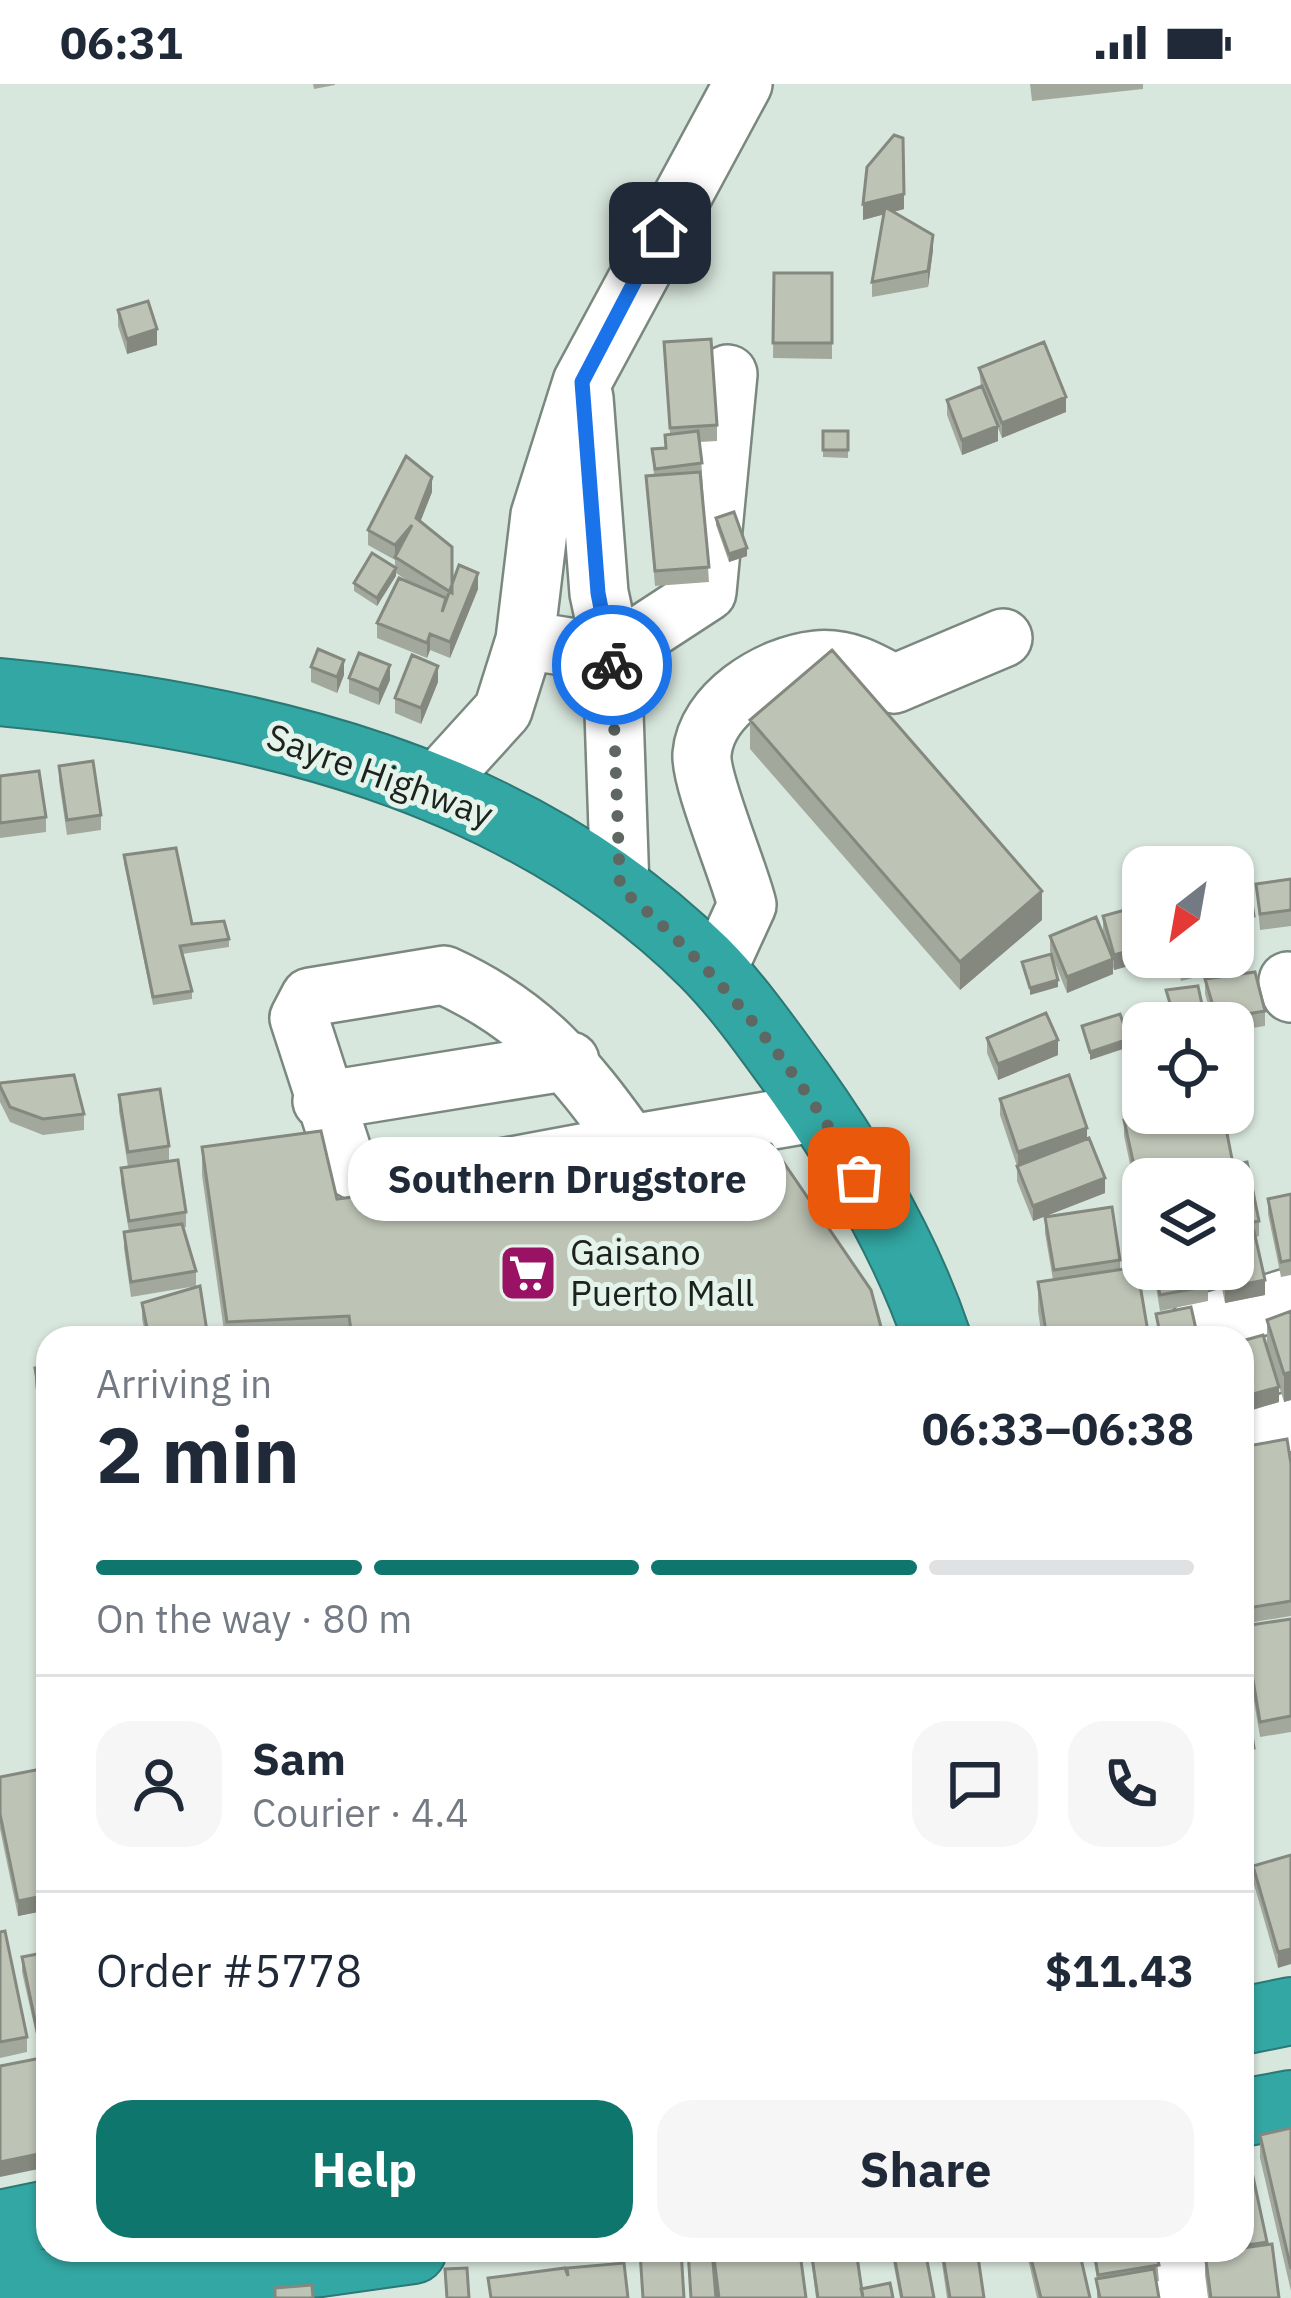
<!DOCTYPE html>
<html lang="en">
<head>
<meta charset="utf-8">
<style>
  body { margin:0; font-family:"IBM Plex Sans",sans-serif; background:#f6f6f7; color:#1f2937; height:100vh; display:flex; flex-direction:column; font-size:45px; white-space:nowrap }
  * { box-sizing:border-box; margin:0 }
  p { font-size:39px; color:#747a83 }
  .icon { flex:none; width:66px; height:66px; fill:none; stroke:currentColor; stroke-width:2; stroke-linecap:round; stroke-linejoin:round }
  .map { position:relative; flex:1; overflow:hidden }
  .drawer { position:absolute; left:36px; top:1242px; width:1218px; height:936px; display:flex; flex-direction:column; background:#fff; border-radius:36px; box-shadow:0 3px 9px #0004 }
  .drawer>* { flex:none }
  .needle { width:78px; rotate:211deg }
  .fabs { position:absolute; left:1122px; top:762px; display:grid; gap:24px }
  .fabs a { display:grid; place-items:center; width:132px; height:132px; border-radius:24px; background:#fff; box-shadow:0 3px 9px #0004; font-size:60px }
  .pin { position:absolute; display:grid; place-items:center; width:102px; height:102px; color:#fff; margin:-51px; border-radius:24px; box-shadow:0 6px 18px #0006 }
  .courier { position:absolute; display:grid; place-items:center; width:120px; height:120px; margin:-60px; border:9px solid #1a73e8; border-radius:50%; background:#fff; color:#222; box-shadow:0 3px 15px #0007 }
  .bubble { position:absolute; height:84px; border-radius:36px; background:#fff; box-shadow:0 3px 9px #0004; font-size:39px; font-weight:800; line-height:84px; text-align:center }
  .summary em { font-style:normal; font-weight:800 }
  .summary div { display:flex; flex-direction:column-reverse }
  .summary { display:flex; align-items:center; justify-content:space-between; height:204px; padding:0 60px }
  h1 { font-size:78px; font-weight:800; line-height:90px }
  .bar { display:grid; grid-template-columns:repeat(4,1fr); gap:18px 12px; align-content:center; height:144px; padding:0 60px }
  .bar i { height:15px; border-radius:9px; background:#e0e1e3 }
  .bar .on { background:#0f766e }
  .bar p { grid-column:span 4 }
  .line { display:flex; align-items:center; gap:30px; padding:0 60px; border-top:3px solid #e0e1e3 }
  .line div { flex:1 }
  .round { display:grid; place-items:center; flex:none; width:126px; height:126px; border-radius:36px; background:#f6f6f7 }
  .action { display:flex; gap:24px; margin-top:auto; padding:24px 60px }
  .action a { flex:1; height:138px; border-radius:36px; background:#0f766e; color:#fff; font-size:48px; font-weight:800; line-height:138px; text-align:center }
  .action a+a { background:#f6f6f7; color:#1f2937 }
  .status { display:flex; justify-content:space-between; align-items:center; height:84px; padding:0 60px; background:#fff; direction:ltr }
  .status svg { height:33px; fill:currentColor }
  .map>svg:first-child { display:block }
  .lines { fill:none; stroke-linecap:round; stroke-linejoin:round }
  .minor-casing { stroke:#7a887f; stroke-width:62 }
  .highway-casing { stroke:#2b7875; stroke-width:70 }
  .minor { stroke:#fff; stroke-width:57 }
  .highway { stroke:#33a7a3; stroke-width:66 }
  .wall { fill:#a3a89c }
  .shaded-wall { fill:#84887f }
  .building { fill:#bdc3b5; stroke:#84887f; stroke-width:3 }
  .done { stroke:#5e6762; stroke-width:12; stroke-dasharray:0 21.6 }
  .route { stroke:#1a73e8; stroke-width:15 }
  .labels { text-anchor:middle; stroke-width:10; stroke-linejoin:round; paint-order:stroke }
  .street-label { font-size:36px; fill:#1d221f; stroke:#e5f4eb }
  .poi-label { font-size:36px; fill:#1d221f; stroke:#e5f4eb; text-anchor:start }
</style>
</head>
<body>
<div class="status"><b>06:31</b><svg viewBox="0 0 49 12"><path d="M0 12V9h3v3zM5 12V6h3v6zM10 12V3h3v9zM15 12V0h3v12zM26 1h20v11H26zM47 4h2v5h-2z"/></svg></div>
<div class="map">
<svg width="1291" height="2214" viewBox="0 0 1291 2214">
  <rect width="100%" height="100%" fill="#d8e7dd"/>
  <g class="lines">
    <g class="minor-casing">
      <path id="minor" d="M584,314L599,509L612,570L620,804
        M525,556L612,570L707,508L728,290
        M433,703L503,626L525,556L540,431L582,298L743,0
        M444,891C532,931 574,982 630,1060L389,1105L347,1082L299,934L310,913Z
        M715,891L747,821C739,787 700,697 702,670C706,621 768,581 816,576C846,573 869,586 894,600L1003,554
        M1288,897L1291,909
        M322,1017L570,977
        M630,1060L820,1028
        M1202,1254L1199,1241L1291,1213
        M1242,1353L1291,1337
        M1176,2166L1184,2214"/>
    </g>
    <g class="highway-casing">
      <path id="highway" d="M0,608C254,632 517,693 704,878C740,914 770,958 800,999C854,1075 907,1165 937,1254
        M1242,1937L1291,1927
        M1242,2029L1291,2020
        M0,2140L48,2130
        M0,2192L47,2200L320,2179L413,2166"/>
    </g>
    <use href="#minor" class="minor"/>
    <use href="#highway" class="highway"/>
  </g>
  <path class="wall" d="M313,0H335V1L314,5Z
    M1030,0H1143V5L1032,17Z
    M903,54L904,125L893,128L933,166L928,203L872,213V198L884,130L863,136Z
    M774,189H832V275L773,274Z
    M118,226L157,261L127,270L118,242Z
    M664,258L717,341V357L700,358L709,498L655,502L646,392L654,391L652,365L665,364V351L670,350Z
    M979,284L1066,328L1002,354L998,344V357L962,371L947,331V316L981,303Z
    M823,347H848V374L823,373Z
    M432,408L420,437L452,500L478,505L450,574L430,566L427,574L377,554V539L411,499L396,489L377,522L354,507V499L395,483V476L368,461V446Z
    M716,434L747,472L729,478L716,441Z
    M311,583L344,591L337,609L311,598Z
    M349,594L390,596L379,621L349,609Z
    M438,598L421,640L395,629V614Z
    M750,636L1042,836L960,906L750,665Z
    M59,682L101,731V746L67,751L59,697Z
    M0,692L46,733V748L0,754Z
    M124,771L192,840L229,855V863L182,870L192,907V915L153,921L124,779Z
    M1233,794L1254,832V847L1233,851Z
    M1291,795V842L1260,846L1256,800Z
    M1103,832L1158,874L1114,886L1113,883V890L1067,909L1050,867V852L1106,857L1103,848Z
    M1177,873H1195L1197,893L1181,897Z
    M1205,895L1265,927V942L1233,947V939H1214L1205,910Z
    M987,954L1058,971L998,996L987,969Z
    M0,999L84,1030V1046L43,1051L10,1038L0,1018Z
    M119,1011L169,1062V1077L186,1128V1143L183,1144L196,1187V1202L131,1213L124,1164V1148H129L121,1099V1084L128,1083L119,1027Z
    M1000,1015L1087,1055L1105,1109L1033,1137L1017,1097V1082L1000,1031Z
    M1124,1036L1232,1075V1081L1259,1137V1152L1256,1153L1265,1211L1225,1219L1218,1185H1233V1095H1143V1141L1124,1052Z
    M202,1063L337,1115L884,1254H225L202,1091Z
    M1291,1110V1191L1281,1193L1268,1130V1115Z
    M1045,1133L1120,1176V1185L1149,1254H1042L1038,1227V1198L1053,1196L1045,1149Z
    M1153,1185H1205L1208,1202V1217L1160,1227Z
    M142,1219L208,1254H146L142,1235Z
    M1291,1227V1316L1284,1318L1269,1269L1279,1318L1242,1329V1257L1267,1264V1236Z
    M48,1282V1382L35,1300V1284Z
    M1242,1363L1291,1380V1532L1242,1540Z
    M1291,1535V1648L1260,1653L1244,1558V1542Z
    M1242,1587L1254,1664V1679L1242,1681Z
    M0,1693L48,1695V1826L18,1832L0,1745Z
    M1291,1771L1278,1884L1253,1797V1782Z
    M0,1848L27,1953V1968L0,1974Z
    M48,1868V1980L43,1981L22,1888V1873Z
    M1291,2044V2207L1260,2074V2051Z
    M1246,2060L1279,2214H1208L1205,2191V2166H1242Z
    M810,2166H856L862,2205L893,2214H816Z
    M893,2166L934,2214H900L893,2177Z
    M940,2166H977L984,2214H947Z
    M1026,2166H1079L1090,2214H1037Z
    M1092,2166H1156L1159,2197H1156L1159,2214H1097V2195Z"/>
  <path class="shaded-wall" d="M904,110V125L863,136V120Z
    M933,151V166L928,203V187Z
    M157,245V261L127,270V255Z
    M1066,313V328L1002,354V339Z
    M998,342V357L962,371V356Z
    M432,393V408L416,449V434Z
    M412,441V456L395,476V461Z
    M747,464V472L729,478V470Z
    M396,484V492L377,522V514Z
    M478,489V505L450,574V558Z
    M430,550V566L427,574V559Z
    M344,576V591L337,609V593Z
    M390,581V596L379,621V606Z
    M438,582V598L421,640V624Z
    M1042,807V836L960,906V878Z
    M1143,863V873L1158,874L1114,886V871Z
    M1113,875V890L1067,909V893Z
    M1058,896V903L1030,911V904Z
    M1129,955V963L1090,976V968Z
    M1143,955V962L1134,964V956Z
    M1058,956V971L998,996V980Z
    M1087,1044V1059L1018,1083V1068Z
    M1105,1094V1109L1033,1137V1122Z
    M1265,1196V1211L1225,1219V1204Z
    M1291,1288V1316L1284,1318V1290Z
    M1279,1303V1318L1242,1329V1313Z
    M1249,1762V1777L1242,1779V1763Z
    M48,1811V1826L18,1832V1817Z
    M1291,1865V1880L1278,1884V1868Z
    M48,2068V2083L0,2093V2078Z"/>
  <path class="building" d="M894,51L903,54L904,110L863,120L867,83Z
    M885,123L933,151L928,187L872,198Z
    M774,189H832V259H773Z
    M148,217L157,245L127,255L118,226Z
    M711,255L717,341L670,344L664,258Z
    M1044,258L1066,313L1002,339L979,284Z
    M982,302L998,342L962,356L947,316Z
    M698,347L702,379L655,385L652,365L666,364L665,351Z
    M823,347H848V366H823Z
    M406,372L432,393L416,434L452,463V509L395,473L412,441L395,461L368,446Z
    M700,388L709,483L655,487L646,392Z
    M734,428L747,464L729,470L716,434Z
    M372,469L396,484L377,514L354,499Z
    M459,481L478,489L450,558L430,550L427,559L377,539L399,494L446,514L442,528Z
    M318,565L344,576L337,593L311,583Z
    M832,566L1042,807L960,878L750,636Z
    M359,569L390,581L379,606L349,594Z
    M412,571L438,582L421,624L395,614Z
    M93,677L101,731L67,736L59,682Z
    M39,687L46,733L0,739V692Z
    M176,764L192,840L224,837L229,855L180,862L192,907L153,913L124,771Z
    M1248,792L1254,832L1233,835V794Z
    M1291,795V826L1260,830L1256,800Z
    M1143,821V863L1114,871L1103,832Z
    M1096,833L1113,875L1067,893L1050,852Z
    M1051,870L1058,896L1030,904L1022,878Z
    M1178,873H1195L1197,886L1181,889Z
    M1255,888L1265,927L1217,935L1205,895Z
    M1198,902L1206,939H1176L1166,906Z
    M1166,924L1170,939H1143V955L1134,956L1129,932Z
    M1046,929L1058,956L998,980L987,954Z
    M1120,930L1129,955L1090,968L1082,942Z
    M74,991L84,1030L43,1035L10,1023L0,1002V999Z
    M1069,991L1087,1044L1018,1068L1000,1015Z
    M160,1005L169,1062L128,1068L119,1011Z
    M1161,1029H1223L1232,1075L1137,1095L1124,1036Z
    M321,1047L337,1115L771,1060L871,1206L884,1254H352L349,1232L227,1238L202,1063Z
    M1089,1054L1105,1094L1033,1122L1017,1082Z
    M178,1076L186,1128L129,1137L121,1084Z
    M1247,1078L1259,1137L1233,1142V1095H1164Z
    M1143,1099V1125L1138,1100Z
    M1291,1110V1176L1281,1178L1268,1115Z
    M1112,1123L1120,1176L1054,1186L1045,1133Z
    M182,1140L196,1187L131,1198L124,1148Z
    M1254,1147L1265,1196L1225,1204L1221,1185H1233V1151Z
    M1137,1183L1149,1254H1047L1038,1198Z
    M1155,1185H1205L1208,1202L1160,1211Z
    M200,1202L208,1254H149L142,1219Z
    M1191,1223L1198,1254H1161L1156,1230Z
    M1291,1227V1288L1284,1290L1267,1236Z
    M1263,1251L1279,1303L1242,1313V1257Z
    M48,1282V1366L35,1284Z
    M1287,1355L1291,1380V1517L1242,1525V1363Z
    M1291,1535V1632L1260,1638L1244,1542Z
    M1242,1587L1254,1664L1242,1666Z
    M46,1684L48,1695V1811L18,1817L0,1730V1693Z
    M1242,1736L1249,1762L1242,1763Z
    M1291,1771V1865L1278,1868L1253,1782Z
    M5,1847L27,1953L0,1958V1848Z
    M48,1868V1964L41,1966L22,1873Z
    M41,1974L48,2006V2068L0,2078V1982Z
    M1291,2044V2185L1260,2051Z
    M1246,2060L1267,2158L1242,2162V2061Z
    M1272,2160L1279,2214H1211L1205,2169L1242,2166V2164Z
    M681,2166L684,2214H643L640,2168Z
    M688,2166H712L716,2214H691Z
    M713,2166H791L800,2169L806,2214H719Z
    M811,2166H856L863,2214H818Z
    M893,2166H925L934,2214H902Z
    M942,2166H977L984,2214H950Z
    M1029,2166H1079L1090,2214H1041Z
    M1094,2166H1156L1159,2181L1098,2191Z
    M624,2179L628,2214H491L488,2194L565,2184L568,2192L567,2184Z
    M467,2184L469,2214H447L445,2185Z
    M1154,2185L1159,2214H1100L1096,2195Z
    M890,2199L893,2214H863L861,2205Z
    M312,2201L313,2214H275V2204Z"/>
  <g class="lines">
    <path class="done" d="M612,581L620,804C718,886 796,982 859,1094"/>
    <path class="route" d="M612,581L598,509L582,298L660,149"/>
  </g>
  <defs>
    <g id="supermarket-square" transform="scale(3)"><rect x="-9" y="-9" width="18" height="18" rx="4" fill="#9a1264" stroke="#e5f4eb"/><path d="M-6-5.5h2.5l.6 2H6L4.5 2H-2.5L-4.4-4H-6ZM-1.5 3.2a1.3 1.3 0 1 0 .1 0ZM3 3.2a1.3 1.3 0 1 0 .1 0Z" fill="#fff"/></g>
  </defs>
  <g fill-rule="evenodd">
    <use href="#supermarket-square" x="528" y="1189"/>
  </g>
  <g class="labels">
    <g class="street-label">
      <text transform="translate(380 691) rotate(20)" y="13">Sayre Highway</text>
    </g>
    <g class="poi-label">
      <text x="570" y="1181">Gaisano<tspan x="570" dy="41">Puerto Mall</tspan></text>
    </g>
  </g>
</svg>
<div class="fabs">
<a><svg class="needle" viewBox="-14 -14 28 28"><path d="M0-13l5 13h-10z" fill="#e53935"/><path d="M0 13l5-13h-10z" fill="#747a83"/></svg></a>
<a><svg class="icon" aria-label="locate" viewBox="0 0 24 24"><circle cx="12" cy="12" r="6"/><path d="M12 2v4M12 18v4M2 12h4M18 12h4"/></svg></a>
<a><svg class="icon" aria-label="layers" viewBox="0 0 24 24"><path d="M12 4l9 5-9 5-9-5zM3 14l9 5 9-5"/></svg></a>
</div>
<div class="pin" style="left:859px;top:1094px;background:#ea580c"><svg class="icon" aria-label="bag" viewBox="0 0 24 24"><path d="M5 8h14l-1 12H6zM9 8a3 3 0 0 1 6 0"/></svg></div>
<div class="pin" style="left:660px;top:149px;background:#1f2937"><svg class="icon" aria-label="home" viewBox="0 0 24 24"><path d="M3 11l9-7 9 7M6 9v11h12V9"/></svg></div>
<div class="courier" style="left:612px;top:581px"><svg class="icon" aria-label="bike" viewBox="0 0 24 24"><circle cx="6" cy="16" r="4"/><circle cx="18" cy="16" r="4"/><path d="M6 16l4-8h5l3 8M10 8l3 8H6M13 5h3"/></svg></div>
<div class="bubble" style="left:348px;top:1053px;width:438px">Southern Drugstore</div>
<section class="drawer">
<div class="summary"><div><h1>2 min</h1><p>Arriving in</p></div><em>06:33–06:38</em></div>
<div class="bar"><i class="on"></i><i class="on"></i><i class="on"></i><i></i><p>On the way · 80 m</p></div>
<div class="line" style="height:216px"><a class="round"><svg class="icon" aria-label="person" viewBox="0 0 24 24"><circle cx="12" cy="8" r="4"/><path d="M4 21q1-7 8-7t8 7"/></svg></a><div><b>Sam</b><p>Courier · 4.4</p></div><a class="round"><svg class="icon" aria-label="chat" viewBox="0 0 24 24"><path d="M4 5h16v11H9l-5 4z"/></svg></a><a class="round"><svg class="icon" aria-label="phone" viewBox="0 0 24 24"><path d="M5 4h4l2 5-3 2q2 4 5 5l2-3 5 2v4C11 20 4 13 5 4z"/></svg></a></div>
<div class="line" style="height:156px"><div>Order #5778</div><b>$11.43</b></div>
<div class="action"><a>Help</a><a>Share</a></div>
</section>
</div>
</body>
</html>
